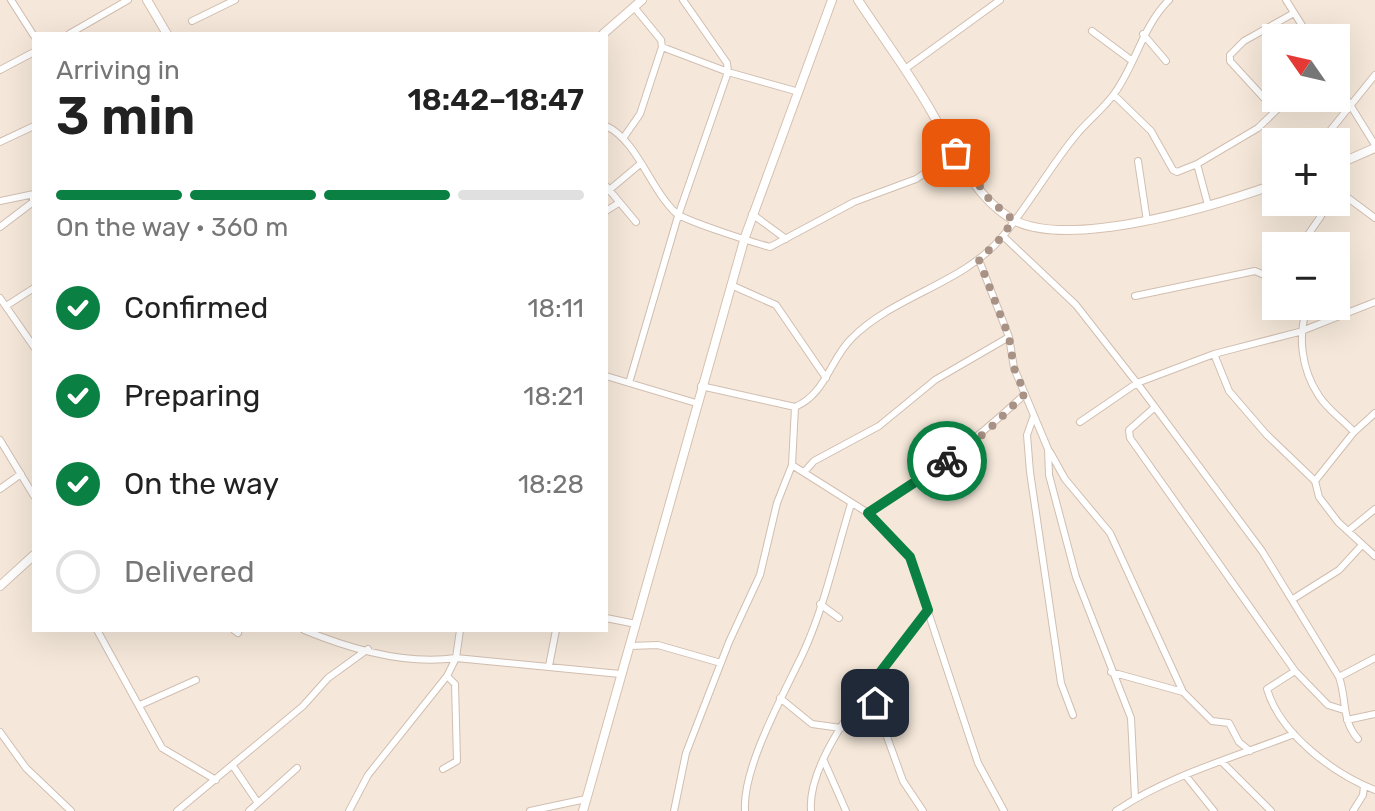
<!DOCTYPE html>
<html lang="en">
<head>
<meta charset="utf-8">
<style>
  body { margin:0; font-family:Rubik,sans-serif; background:#f6f6f6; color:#222; height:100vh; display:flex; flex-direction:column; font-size:30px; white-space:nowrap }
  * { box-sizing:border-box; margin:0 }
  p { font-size:26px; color:#767676 }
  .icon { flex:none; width:44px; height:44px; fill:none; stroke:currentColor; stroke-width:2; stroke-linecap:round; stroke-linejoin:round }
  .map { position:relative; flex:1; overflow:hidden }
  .sheet { position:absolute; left:32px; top:32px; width:576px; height:600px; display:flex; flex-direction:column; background:#fff; border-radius:0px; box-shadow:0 8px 32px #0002 }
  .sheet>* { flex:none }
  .needle { width:52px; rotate:304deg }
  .tools { position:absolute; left:1262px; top:24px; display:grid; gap:16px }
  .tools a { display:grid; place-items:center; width:88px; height:88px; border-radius:0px; background:#fff; box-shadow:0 8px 32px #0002; font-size:40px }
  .pin { position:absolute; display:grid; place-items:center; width:68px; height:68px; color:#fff; margin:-34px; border-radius:16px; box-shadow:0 4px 12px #0006 }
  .courier { position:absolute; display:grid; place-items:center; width:80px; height:80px; margin:-40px; border:6px solid #0b8043; border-radius:50%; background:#fff; color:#222; box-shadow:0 2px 10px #0007 }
  .headline em { font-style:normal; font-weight:600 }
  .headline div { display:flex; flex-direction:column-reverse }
  .headline { display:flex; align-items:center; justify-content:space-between; height:136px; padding:0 24px }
  h1 { font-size:52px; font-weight:600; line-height:60px }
  .bar { display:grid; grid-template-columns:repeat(4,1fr); gap:12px 8px; align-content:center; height:96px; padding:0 24px }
  .bar i { height:10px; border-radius:6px; background:#e0e0e0 }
  .bar .selected { background:#0b8043 }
  .bar p { grid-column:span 4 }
  ol { padding:0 24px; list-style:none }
  li { display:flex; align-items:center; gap:24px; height:88px }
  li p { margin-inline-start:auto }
  li .icon { padding:8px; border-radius:50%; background:#0b8043; color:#fff; stroke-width:4 }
  li:last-child { color:#767676 }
  li i { width:44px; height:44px; border:4px solid #e0e0e0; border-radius:50% }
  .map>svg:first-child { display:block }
  .residential { fill:#f5e8da; fill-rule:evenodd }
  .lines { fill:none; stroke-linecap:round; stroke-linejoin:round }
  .minor-casing { stroke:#d1beb0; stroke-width:8 }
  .secondary-casing { stroke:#d6c0b0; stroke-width:10 }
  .minor { stroke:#fff; stroke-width:6 }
  .secondary { stroke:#fff; stroke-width:8 }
  .done { stroke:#a89285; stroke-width:8; stroke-dasharray:0 14.4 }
  .route { stroke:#0b8043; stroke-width:10 }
</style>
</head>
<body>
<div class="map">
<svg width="1375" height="811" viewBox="0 0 1375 811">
  <rect width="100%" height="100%" fill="#fdf6ec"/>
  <path class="residential" d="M0,0H1375V811H0ZM34,34H606V630H34ZM1276,38H1336V98H1276ZM1276,142H1336V202H1276ZM1276,246H1336V306H1276Z"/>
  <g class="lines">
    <g class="minor-casing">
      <path id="minor" d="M11,0L34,36
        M683,0L727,63L728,72L799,92
        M1286,0L1310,38
        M192,21L235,0
        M1092,31L1131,60
        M69,34L128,0
        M1143,34L1166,61
        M905,69L1000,0
        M0,70L34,52
        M1336,82L1375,145
        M1114,95L1151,131L1173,170L1177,172L1197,164
        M1275,110L1230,61V55L1244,41L1294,13
        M606,126C637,140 650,189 676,213C685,221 755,243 770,247L854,202L916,179L956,153
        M624,137L640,114L662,47L661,40L634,7
        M0,142L34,126
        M1321,142L1375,75
        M1138,161L1147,221
        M606,186L636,222
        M1336,189L1375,218
        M608,191L639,165
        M0,201L34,194
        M1208,205L1197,164L1258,128L1289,98
        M606,211L617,204
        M752,214L786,239
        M0,227L33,202V195
        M1003,236L1076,305L1137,383L1262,551L1339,677C1347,699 1341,720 1358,739
        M1303,242L1321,216L1308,202
        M979,260L1009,337L1014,368L1048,449L1049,475L1076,577L1131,718L1135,798
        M731,285L776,305L826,378
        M1135,296L1255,271L1276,280
        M0,298L34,347
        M6,306L34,288
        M1308,306C1297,334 1301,369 1319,396C1328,410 1343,420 1354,432
        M1214,354L1229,391L1266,434L1315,481L1319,497L1338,522L1375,556
        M606,376L696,403
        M629,383L678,216L728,72L662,47
        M701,386L795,407C826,394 830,359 852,338C895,295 963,284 1002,237C1029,205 1051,165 1077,134C1089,120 1104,108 1114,94C1136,64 1142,27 1169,0
        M1155,407L1129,430L1130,438L1295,671L1328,705L1344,710
        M1033,418L1027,435L1030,472L1061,683L1073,715
        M1080,422L1137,383L1214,354L1299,332L1375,302
        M0,440L34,496
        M1050,452L1065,479L1110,533L1183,692
        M792,465L868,513L910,557L978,763L1004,811
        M805,471L814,461L879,426L935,380L1009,337
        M1315,481L1354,432L1375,413
        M0,489L21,474
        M868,513C925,479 976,440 1025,394
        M1348,531L1375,509
        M1293,599L1339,570L1362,545
        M820,604L839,618
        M606,618L636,624
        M97,630L162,748L216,780
        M234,630L238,633
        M304,630C350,649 407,665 456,658L460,630
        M630,646L658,645L721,663
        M549,666L556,630
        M1295,671L1267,689C1280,734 1334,774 1375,790
        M1111,672L1183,692L1212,721L1229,723L1239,742L1250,751
        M1339,677L1375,658
        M869,687L903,781L923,811
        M780,698L812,724L841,728
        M140,705L196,680
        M1347,720L1375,714
        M0,732L26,768L71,811
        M824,761L846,811
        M1223,763L1271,811
        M233,766L258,803
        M443,769L457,761L455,684L447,676
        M1186,776L1214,811
        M177,811L303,706L328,678L368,649
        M249,811L297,768
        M349,811L368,775L447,676L456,658L620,674
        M530,811L586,799
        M674,811L686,753L729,642L760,575L777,503L792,465L795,407
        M745,811C742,767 785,692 804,651C825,605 836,552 851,504
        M811,811C806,751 893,659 928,610
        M1116,811C1169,775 1236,757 1294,734
        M1353,811L1363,795L1364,786"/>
    </g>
    <g class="secondary-casing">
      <path id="secondary" d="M147,0L167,34
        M858,0C879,32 902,63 922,96C947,135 969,193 1010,218C1066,252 1217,205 1276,184
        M603,34L642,0
        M1336,165L1375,148
        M0,586L34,555
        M583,811L745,237L832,0"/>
    </g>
    <use href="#minor" class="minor"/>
    <use href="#secondary" class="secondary"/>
  </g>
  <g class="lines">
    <path class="done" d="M947,461L986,432L1025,394L1014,368L1009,337L979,260L1003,236L1013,220L989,199L956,153"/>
    <path class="route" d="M875,703L869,687L928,610L910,557L868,513L947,461"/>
  </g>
</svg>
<div class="tools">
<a><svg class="needle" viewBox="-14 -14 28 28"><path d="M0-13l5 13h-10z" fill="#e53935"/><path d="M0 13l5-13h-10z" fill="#767676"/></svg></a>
<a>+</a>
<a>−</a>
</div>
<div class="pin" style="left:956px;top:153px;background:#ea580c"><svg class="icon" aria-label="bag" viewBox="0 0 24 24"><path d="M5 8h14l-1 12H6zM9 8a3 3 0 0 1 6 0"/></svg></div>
<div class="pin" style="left:875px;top:703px;background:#1f2937"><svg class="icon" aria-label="home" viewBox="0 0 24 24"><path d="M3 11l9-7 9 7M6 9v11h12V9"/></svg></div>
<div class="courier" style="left:947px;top:461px"><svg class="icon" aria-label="bike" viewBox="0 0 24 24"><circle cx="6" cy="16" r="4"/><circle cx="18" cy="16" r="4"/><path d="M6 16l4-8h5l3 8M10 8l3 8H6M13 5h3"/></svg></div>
<section class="sheet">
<div class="headline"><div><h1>3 min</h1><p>Arriving in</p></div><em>18:42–18:47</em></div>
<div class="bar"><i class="selected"></i><i class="selected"></i><i class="selected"></i><i></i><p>On the way · 360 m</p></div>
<ol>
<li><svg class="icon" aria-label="check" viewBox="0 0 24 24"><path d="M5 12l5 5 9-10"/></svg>Confirmed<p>18:11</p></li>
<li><svg class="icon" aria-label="check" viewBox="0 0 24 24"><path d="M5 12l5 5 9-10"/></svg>Preparing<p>18:21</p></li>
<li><svg class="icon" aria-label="check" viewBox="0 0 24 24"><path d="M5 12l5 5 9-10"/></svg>On the way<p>18:28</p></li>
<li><i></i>Delivered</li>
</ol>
</section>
</div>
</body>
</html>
